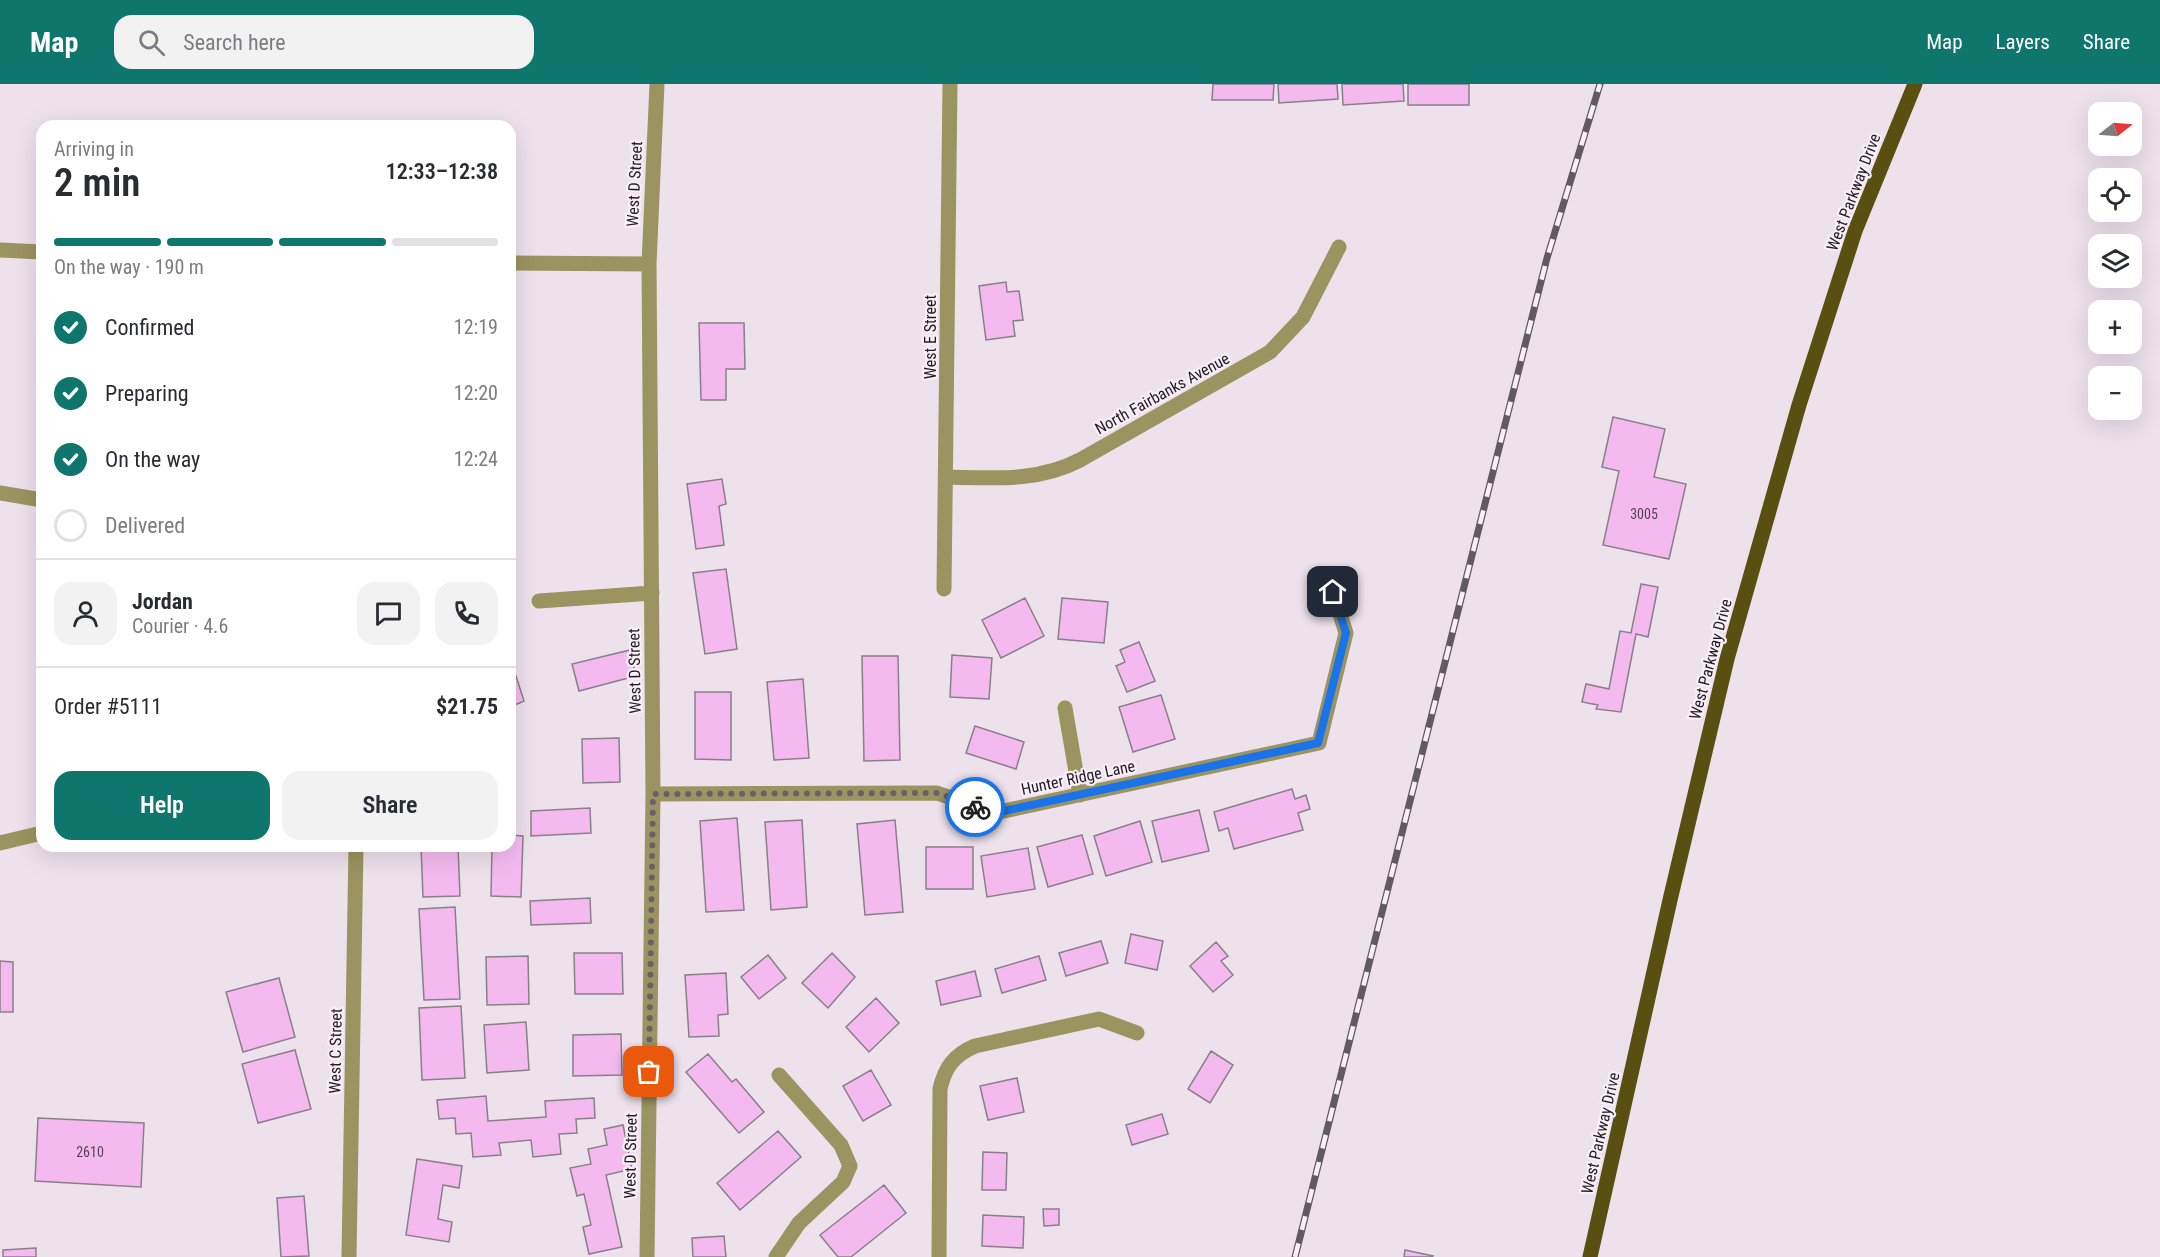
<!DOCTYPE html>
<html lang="en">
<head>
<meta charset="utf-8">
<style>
  body { margin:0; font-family:"Roboto Condensed",sans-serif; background:#f2f2f3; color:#2b2b33; height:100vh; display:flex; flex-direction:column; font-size:22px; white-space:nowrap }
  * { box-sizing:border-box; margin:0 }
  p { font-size:20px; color:#7c7c81 }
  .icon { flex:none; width:33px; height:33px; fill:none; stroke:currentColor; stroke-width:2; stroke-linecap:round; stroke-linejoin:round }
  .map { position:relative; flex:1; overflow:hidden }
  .drawer { position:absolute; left:36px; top:36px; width:480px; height:732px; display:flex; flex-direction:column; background:#fff; border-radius:18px; box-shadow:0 6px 24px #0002 }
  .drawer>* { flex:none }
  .needle { width:39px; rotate:73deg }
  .controls { position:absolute; left:2088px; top:18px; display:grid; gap:12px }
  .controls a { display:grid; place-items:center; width:54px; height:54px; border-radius:12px; background:#fff; box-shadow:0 6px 24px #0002; font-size:30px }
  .pin { position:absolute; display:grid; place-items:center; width:51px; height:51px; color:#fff; margin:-26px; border-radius:12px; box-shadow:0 3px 9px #0006 }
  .courier { position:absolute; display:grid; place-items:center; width:60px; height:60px; margin:-30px; border:4px solid #1a73e8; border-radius:50%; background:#fff; color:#222; box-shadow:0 2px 8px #0007 }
  .headline em { font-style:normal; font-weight:600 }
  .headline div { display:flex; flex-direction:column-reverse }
  .headline { display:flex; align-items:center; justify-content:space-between; height:102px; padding:0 18px }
  h1 { font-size:39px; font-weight:600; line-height:45px }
  .bar { display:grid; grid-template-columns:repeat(4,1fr); gap:9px 6px; align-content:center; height:72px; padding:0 18px }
  .bar i { height:8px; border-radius:4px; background:#e1e1e2 }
  .bar .on { background:#0f766e }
  .bar p { grid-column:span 4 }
  .line { display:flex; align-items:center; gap:15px; padding:0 18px; border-top:2px solid #e1e1e2 }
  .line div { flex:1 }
  .round { display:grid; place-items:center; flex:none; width:63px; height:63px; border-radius:18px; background:#f2f2f3 }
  ol { padding:0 18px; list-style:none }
  li { display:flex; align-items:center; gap:18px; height:66px }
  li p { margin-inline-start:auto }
  li .icon { padding:6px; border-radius:50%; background:#0f766e; color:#fff; stroke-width:4 }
  li:last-child { color:#7c7c81 }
  li i { width:33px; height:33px; border:3px solid #e1e1e2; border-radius:50% }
  .cta { display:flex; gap:12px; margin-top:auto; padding:12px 18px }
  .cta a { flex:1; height:69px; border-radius:18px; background:#0f766e; color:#fff; font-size:24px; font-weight:600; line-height:69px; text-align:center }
  .cta a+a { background:#f2f2f3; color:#2b2b33 }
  header { display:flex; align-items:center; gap:36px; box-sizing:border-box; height:84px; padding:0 30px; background:#0f766e; color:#fff }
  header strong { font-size:28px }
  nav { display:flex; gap:33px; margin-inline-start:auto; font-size:21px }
  .search { width:420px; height:54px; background:#f2f2f3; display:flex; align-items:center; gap:15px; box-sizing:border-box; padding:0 21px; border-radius:18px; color:#7c7c81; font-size:22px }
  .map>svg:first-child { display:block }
  .building { fill:#f4baf0; stroke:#8a7f89; stroke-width:1.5 }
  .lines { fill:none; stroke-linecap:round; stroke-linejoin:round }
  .minor { stroke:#9b9360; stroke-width:15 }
  .major { stroke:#584f10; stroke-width:15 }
  .rail-casing { stroke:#615a60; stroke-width:7 }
  .rail { stroke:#faeef9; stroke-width:4.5; stroke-dasharray:14; stroke-linecap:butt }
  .done { stroke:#686067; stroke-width:6; stroke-dasharray:0 10.8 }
  .route { stroke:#1a73e8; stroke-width:8 }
  .labels { text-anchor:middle; stroke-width:4.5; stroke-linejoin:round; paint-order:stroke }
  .number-label { font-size:14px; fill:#554353 }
  .street-label { font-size:16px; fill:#201b1f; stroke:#faeef9 }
</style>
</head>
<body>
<header>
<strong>Map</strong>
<div class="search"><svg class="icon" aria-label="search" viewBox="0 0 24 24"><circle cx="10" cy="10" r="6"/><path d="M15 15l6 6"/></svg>Search here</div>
<nav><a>Map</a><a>Layers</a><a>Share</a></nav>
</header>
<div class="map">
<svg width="2160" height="1173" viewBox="0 0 2160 1173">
  <rect width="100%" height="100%" fill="#ede1ec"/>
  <path class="building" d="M1213,0H1274L1273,16H1212Z
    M1278,0H1337L1338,15L1279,19Z
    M1342,0H1403L1404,17L1343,21Z
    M1408,0H1469V21H1408Z
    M1006,198L1007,208L1019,207L1023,236L1013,237L1015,252L986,256L979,202Z
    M699,239H744L745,285H726V316H701Z
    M1613,333L1665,345L1654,393L1686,400L1669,475L1603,461L1619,387L1602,383Z
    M722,395L726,420L719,422L724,461L696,465L687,400Z
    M726,485L737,565L705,570L693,489Z
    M1641,500L1658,503L1648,553L1636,550L1621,628L1596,625L1598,621L1582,618L1586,600L1609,605L1620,547L1631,549Z
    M1025,514L1044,552L1001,574L982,536Z
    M1062,514L1108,518L1104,559L1058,555Z
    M1139,558L1155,597L1127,608L1116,582L1125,578L1120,566Z
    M630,566L636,592L579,607L572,580Z
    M952,571L992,574L989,615L950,613Z
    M862,572H898L900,676L864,677Z
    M516,592L524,617L510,623V594Z
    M803,595L809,674L774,676L767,598Z
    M695,608H731V676L695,675Z
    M1161,611L1175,655L1133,668L1119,623Z
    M975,642L1024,658L1016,685L966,669Z
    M619,654L620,698L583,699L582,655Z
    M1292,705L1295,715L1306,711L1310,725L1298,729L1303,746L1234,765L1228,744L1219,747L1214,728Z
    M590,724L591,749L531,752V727Z
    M1199,726L1209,767L1162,778L1152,737Z
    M737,734L744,826L706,828L700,737Z
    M802,736L807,823L771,826L765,738Z
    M895,736L903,828L865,831L857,740Z
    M1140,737L1152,778L1106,792L1094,752Z
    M510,751L523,752L521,813L491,812L492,762H510Z
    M1082,751L1093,790L1048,803L1037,763Z
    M421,762H458L460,812L423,813Z
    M926,763H973V805H926Z
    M1028,764L1035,805L987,813L981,772Z
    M590,814L591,839L531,841L530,817Z
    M455,823L460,915L424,916L419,825Z
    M1131,850L1163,857L1157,886L1125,879Z
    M1101,857L1108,879L1066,892L1059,869Z
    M1216,858L1228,872L1221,877L1233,891L1213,908L1190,882Z
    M574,869H622L623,910H575Z
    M832,869L855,893L828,924L802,899Z
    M768,871L786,894L759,915L741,893Z
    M528,872L529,920L487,921L486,873Z
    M1039,872L1046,896L1002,909L995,885Z
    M0,877L13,878V928H0Z
    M975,887L981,912L941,921L936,897Z
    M726,889L728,930L718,931L719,952L689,953L685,891Z
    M279,894L295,953L243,968L226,908Z
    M876,914L899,939L869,968L846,943Z
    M461,922L465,994L422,996L419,924Z
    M526,938L529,986L487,989L484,941Z
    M621,950L622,991L573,992V951Z
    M295,966L311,1025L258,1039L242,980Z
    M1211,967L1233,981L1210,1019L1188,1005Z
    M708,970L732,998L736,995L764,1028L739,1049L686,988Z
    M871,986L891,1021L863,1037L843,1002Z
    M1017,994L1024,1028L988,1036L980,1002Z
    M486,1012L488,1037L546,1033L545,1017L594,1014L595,1034L576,1035L577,1049L559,1050L561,1070L533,1073L531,1056L499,1059L501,1071L473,1073L471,1049L456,1050L455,1034L439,1035L437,1016Z
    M1162,1030L1168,1050L1132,1061L1126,1041Z
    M38,1034L144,1039L141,1103L35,1097Z
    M623,1041L632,1085L606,1091L622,1163L589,1170L583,1143L591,1141L584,1110L577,1112L570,1084L591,1080L588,1065L607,1061L604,1045Z
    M778,1047L801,1073L740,1126L717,1099Z
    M983,1068L1007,1069L1006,1106H982Z
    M417,1075L462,1082L459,1104L443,1101L438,1135L452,1138L449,1158L406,1151Z
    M884,1101L906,1129L851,1173H838L820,1151Z
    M304,1112L309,1172L281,1173L277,1114Z
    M1043,1125H1059V1141L1044,1142Z
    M983,1131L1024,1133L1023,1164L982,1162Z
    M724,1152L726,1173H693L692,1154Z
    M36,1164V1173H3V1166Z
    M1405,1166L1433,1172L1432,1173H1404Z"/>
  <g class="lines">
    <path class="minor" d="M0,166L42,168
      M510,179L649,180
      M947,393C994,394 1038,398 1080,376L1270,268L1303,233L1339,163
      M0,409L42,416
      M944,505L950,0
      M539,517L652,509
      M1065,624L1080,711
      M653,710L937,709L991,728L1004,727L1319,659L1346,549L1333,508
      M0,759L42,749
      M349,1173L356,762
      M647,1173L653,710L649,180L657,0
      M776,1173L799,1139L843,1098L850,1082L841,1061L779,991
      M939,1173L940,1005C945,983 954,971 975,962L1099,935L1137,949"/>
    <path class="major" d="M1590,1173L1670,816L1727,575L1799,321L1855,147L1915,0"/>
    <g class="rail-casing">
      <path id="rail" d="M1295,1173L1547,174L1600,0"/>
    </g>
    <use href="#rail" class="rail"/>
  </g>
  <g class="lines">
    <path class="done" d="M649,988L653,710L938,709L975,723"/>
    <path class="route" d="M975,723L991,728L1004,727L1318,659L1346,549L1333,508"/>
  </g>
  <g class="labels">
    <g class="number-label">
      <text x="1644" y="435">3005</text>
      <text x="90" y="1073">2610</text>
    </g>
    <g class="street-label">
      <text transform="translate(634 100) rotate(-87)" y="6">West D Street</text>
      <text transform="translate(1853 108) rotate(-69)" y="6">West Parkway Drive</text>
      <text transform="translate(930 253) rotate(-90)" y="6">West E Street</text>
      <text transform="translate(1162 309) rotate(-29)" y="6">North Fairbanks Avenue</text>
      <text transform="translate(1710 575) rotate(-75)" y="6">West Parkway Drive</text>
      <text transform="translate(634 587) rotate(-91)" y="6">West D Street</text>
      <text transform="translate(1078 693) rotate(-12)" y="6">Hunter Ridge Lane</text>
      <text transform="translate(335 967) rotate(-89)" y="6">West C Street</text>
      <text transform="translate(1600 1049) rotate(-77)" y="6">West Parkway Drive</text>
      <text transform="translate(630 1072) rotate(-89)" y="6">West D Street</text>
    </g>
  </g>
</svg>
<div class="controls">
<a><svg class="needle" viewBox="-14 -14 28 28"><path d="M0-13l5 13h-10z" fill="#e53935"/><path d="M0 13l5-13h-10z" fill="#7c7c81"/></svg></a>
<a><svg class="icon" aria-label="locate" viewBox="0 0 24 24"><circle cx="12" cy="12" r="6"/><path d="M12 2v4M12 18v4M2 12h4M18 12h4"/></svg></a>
<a><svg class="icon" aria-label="layers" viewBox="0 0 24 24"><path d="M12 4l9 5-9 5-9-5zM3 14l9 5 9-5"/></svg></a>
<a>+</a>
<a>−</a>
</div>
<div class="pin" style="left:649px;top:988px;background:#ea580c"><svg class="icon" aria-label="bag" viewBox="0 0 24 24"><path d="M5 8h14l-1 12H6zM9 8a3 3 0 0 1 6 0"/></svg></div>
<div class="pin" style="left:1333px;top:508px;background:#1f2937"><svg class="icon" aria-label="home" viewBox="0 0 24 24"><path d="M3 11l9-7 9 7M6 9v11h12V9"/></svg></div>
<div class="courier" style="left:975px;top:723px"><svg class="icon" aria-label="bike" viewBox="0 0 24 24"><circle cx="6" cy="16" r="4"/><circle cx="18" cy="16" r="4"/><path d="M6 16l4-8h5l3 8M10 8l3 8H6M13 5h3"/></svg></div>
<section class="drawer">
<div class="headline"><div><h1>2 min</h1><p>Arriving in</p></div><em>12:33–12:38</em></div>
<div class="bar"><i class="on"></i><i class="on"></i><i class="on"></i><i></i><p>On the way · 190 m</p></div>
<ol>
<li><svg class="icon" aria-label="check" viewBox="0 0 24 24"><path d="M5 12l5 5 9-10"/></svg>Confirmed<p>12:19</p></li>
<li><svg class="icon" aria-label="check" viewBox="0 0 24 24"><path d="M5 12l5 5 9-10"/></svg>Preparing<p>12:20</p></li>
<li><svg class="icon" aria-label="check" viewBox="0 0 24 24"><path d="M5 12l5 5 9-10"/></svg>On the way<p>12:24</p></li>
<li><i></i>Delivered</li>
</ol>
<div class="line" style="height:108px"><a class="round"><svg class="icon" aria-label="person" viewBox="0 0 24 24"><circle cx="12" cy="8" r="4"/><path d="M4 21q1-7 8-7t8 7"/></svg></a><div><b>Jordan</b><p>Courier · 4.6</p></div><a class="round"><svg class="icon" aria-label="chat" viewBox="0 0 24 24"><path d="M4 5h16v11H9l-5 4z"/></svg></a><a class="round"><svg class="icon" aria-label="phone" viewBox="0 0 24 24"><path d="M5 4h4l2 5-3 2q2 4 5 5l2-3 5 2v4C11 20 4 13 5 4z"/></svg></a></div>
<div class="line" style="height:78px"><div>Order #5111</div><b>$21.75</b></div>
<div class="cta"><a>Help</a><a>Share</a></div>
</section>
</div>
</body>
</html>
